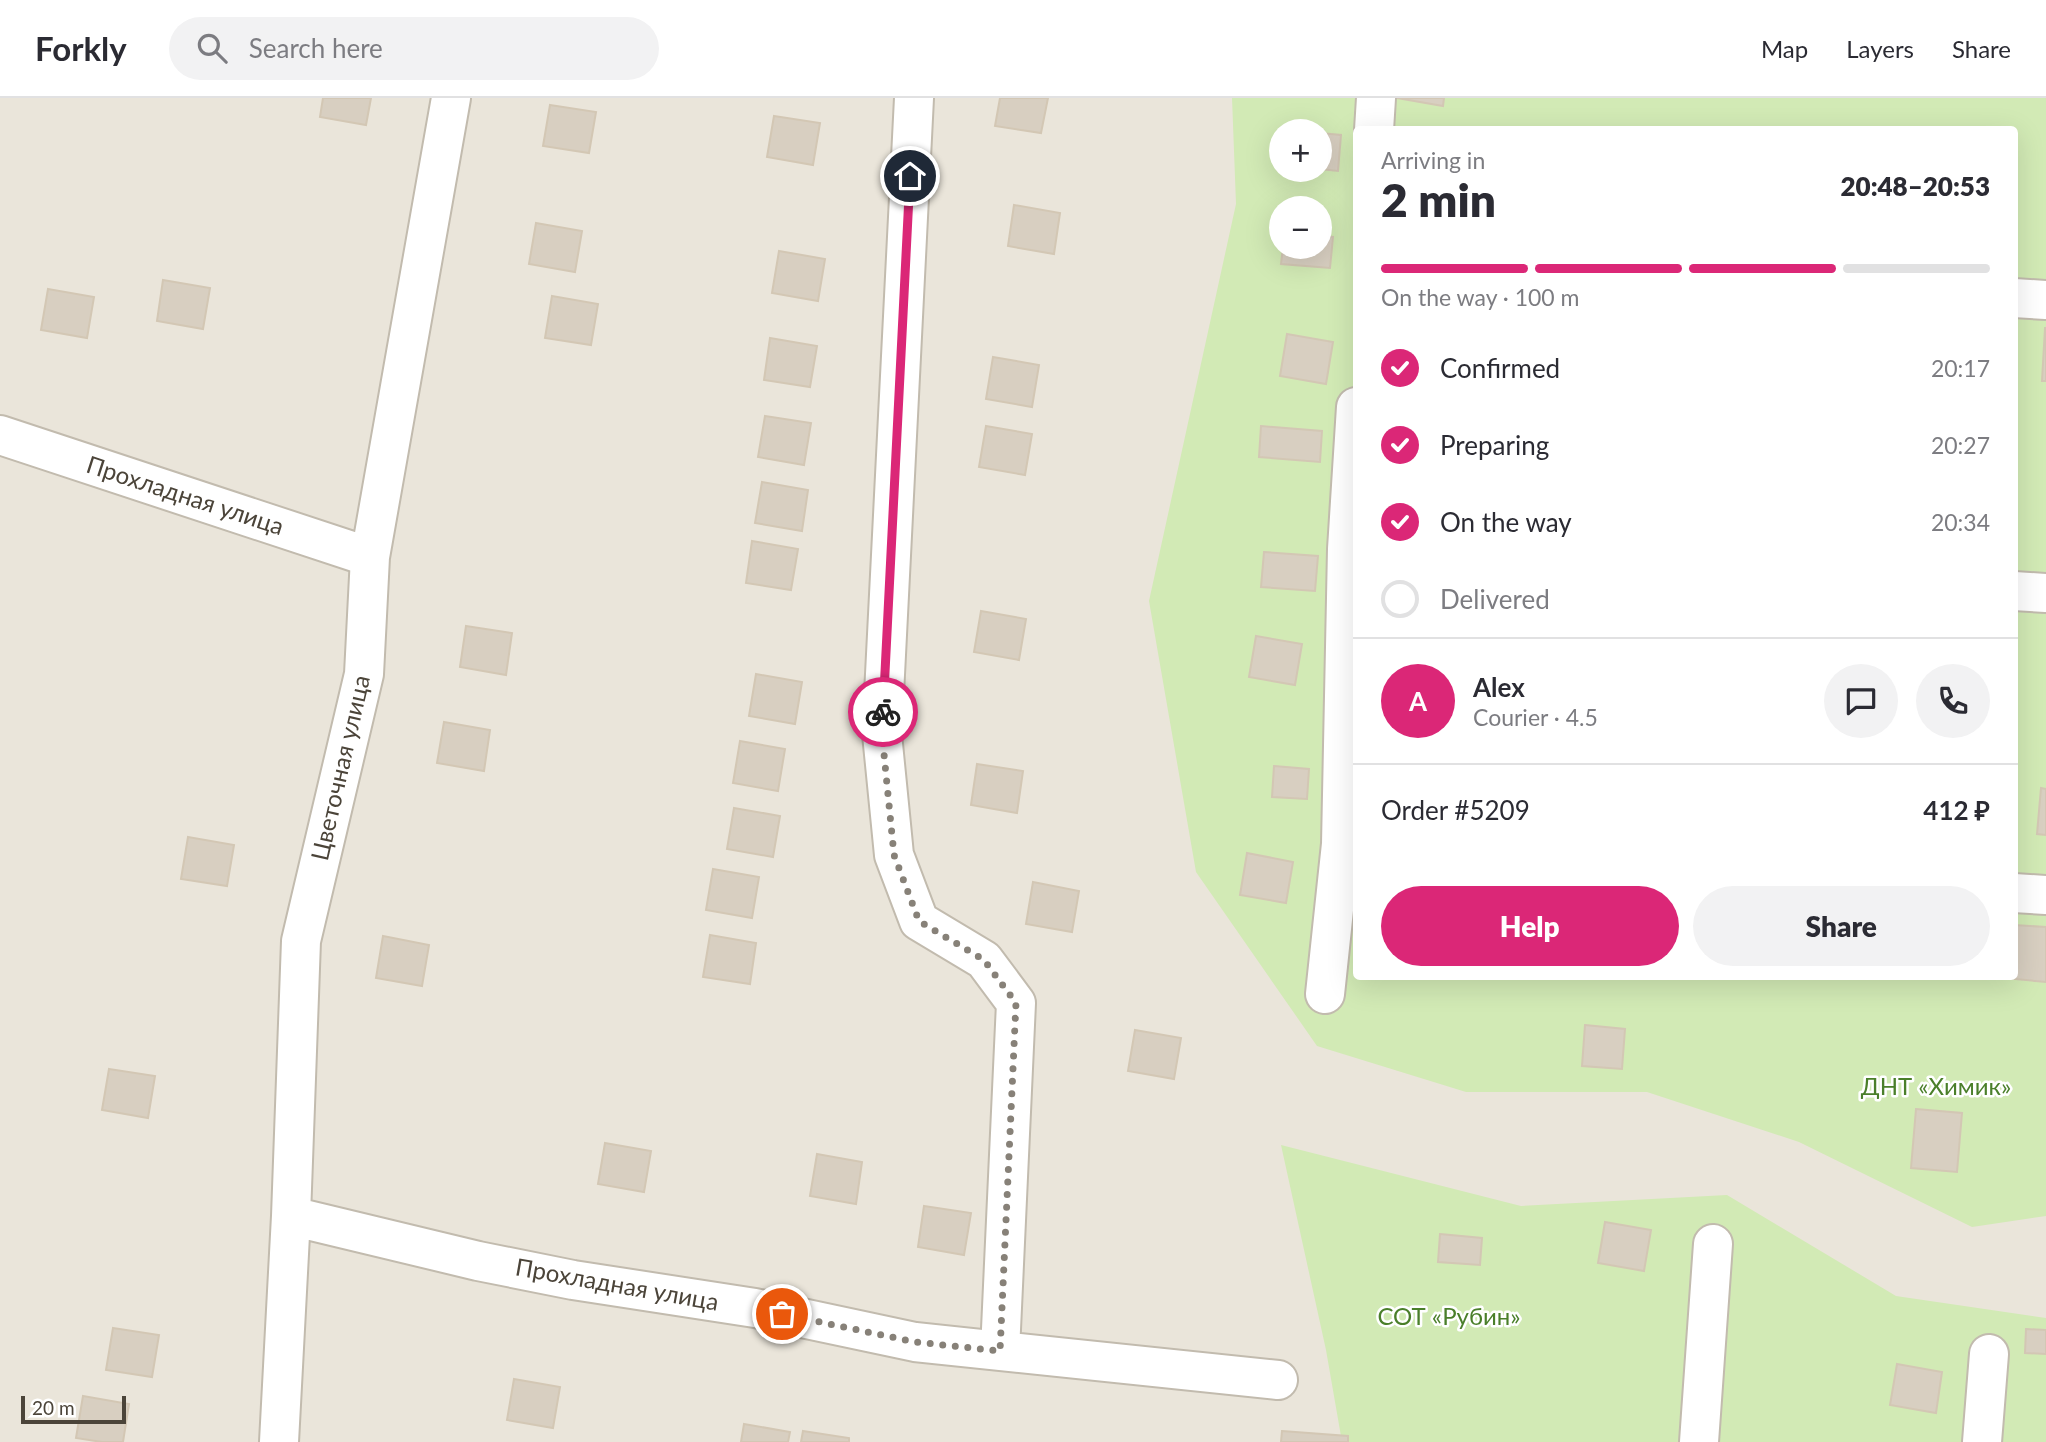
<!DOCTYPE html>
<html lang="en">
<head>
<meta charset="utf-8">
<style>
  body { margin:0; font-family:Lato,sans-serif; background:#f2f2f3; color:#2b2b33; height:100vh; display:flex; flex-direction:column; font-size:26px; white-space:nowrap }
  * { box-sizing:border-box; margin:0 }
  p { font-size:23px; color:#7c7c81 }
  .icon { flex:none; width:38px; height:38px; fill:none; stroke:currentColor; stroke-width:2; stroke-linecap:round; stroke-linejoin:round }
  .map { position:relative; flex:1; overflow:hidden }
  .sheet { position:absolute; left:1353px; top:28px; width:665px; height:854px; display:flex; flex-direction:column; background:#fff; border-radius:7px; box-shadow:0 7px 28px #0002 }
  .sheet>* { flex:none }
  .tools { position:absolute; left:1269px; top:21px; display:grid; gap:14px }
  .tools a { display:grid; place-items:center; width:63px; height:63px; border-radius:50%; background:#fff; box-shadow:0 7px 28px #0002; font-size:35px }
  .scale { position:absolute; left:21px; bottom:18px; width:105px; box-sizing:border-box; padding-left:7px; border:4px solid #4b4439; border-top:0; font-size:19px; line-height:24px; white-space:nowrap; color:#4b4439; -webkit-text-stroke:5px #fff; paint-order:stroke }
  .pin { position:absolute; display:grid; place-items:center; width:60px; height:60px; color:#fff; margin:-30px; border:4px solid #fff; border-radius:50%; box-shadow:0 2px 7px #0007 }
  .courier { position:absolute; display:grid; place-items:center; width:70px; height:70px; margin:-35px; border:5px solid #db2777; border-radius:50%; background:#fff; color:#222; box-shadow:0 2px 9px #0007 }
  .headline em { font-style:normal; font-weight:800 }
  .headline div { display:flex; flex-direction:column-reverse }
  .headline { display:flex; align-items:center; justify-content:space-between; height:119px; padding:0 28px }
  h1 { font-size:46px; font-weight:800; line-height:52px }
  .bar { display:grid; grid-template-columns:repeat(4,1fr); gap:10px 7px; align-content:center; height:84px; padding:0 28px }
  .bar i { height:9px; border-radius:5px; background:#e1e1e2 }
  .bar .selected { background:#db2777 }
  .bar p { grid-column:span 4 }
  .line { display:flex; align-items:center; gap:18px; padding:0 28px; border-top:2px solid #e1e1e2 }
  .line div { flex:1 }
  .round { display:grid; place-items:center; flex:none; width:74px; height:74px; border-radius:37px; background:#f2f2f3 }
  ol { padding:0 28px; list-style:none }
  li { display:flex; align-items:center; gap:21px; height:77px }
  li p { margin-inline-start:auto }
  li .icon { padding:7px; border-radius:50%; background:#db2777; color:#fff; stroke-width:4 }
  li:last-child { color:#7c7c81 }
  li i { width:38px; height:38px; border:4px solid #e1e1e2; border-radius:50% }
  .primary-button { display:flex; gap:14px; margin-top:auto; padding:14px 28px }
  .primary-button a { flex:1; height:80px; border-radius:42px; background:#db2777; color:#fff; font-size:28px; font-weight:800; line-height:80px; text-align:center }
  .primary-button a+a { background:#f2f2f3; color:#2b2b33 }
  header { display:flex; align-items:center; gap:42px; box-sizing:border-box; height:98px; padding:0 35px; background:#fff; border-bottom:2px solid #e1e1e2 }
  header strong { font-size:33px }
  nav { display:flex; gap:38px; margin-inline-start:auto; font-size:24px }
  .search { width:490px; height:63px; background:#f2f2f3; display:flex; align-items:center; gap:18px; box-sizing:border-box; padding:0 24px; border-radius:38px; color:#7c7c81; font-size:26px }
  .map>svg:first-child { display:block }
  .residential { fill:#eae5da; fill-rule:evenodd }
  .green { fill:#d2eab5; fill-rule:evenodd }
  .building { fill:#d8cfc1; stroke:#d3c7b4; stroke-width:2 }
  .lines { fill:none; stroke-linecap:round; stroke-linejoin:round }
  .minor-casing { stroke:#c2bbae; stroke-width:42 }
  .minor { stroke:#fff; stroke-width:38 }
  .done { stroke:#878178; stroke-width:7; stroke-dasharray:0 12.6 }
  .route { stroke:#db2777; stroke-width:9 }
  .labels { text-anchor:middle; stroke-width:5; stroke-linejoin:round; paint-order:stroke }
  .street-label { font-size:24px; fill:#4b4439; stroke:#fff }
  .park-label { font-size:24px; fill:#4a7f2a; stroke:#fff }
</style>
</head>
<body>
<header>
<strong>Forkly</strong>
<div class="search"><svg class="icon" aria-label="search" viewBox="0 0 24 24"><circle cx="10" cy="10" r="6"/><path d="M15 15l6 6"/></svg>Search here</div>
<nav><a>Map</a><a>Layers</a><a>Share</a></nav>
</header>
<div class="map">
<svg width="2046" height="1344" viewBox="0 0 2046 1344">
  <rect width="100%" height="100%" fill="#f6f3ec"/>
  <path class="residential" d="M0,0H2046V1344H0ZM1356,32H2014V878H1356ZM1281,33H1320V72H1281ZM1281,110H1320V149H1281Z"/>
  <path class="green" d="M1232,0H2046V1118L1972,1129L1799,1044L1647,994H1466L1317,948L1196,774L1149,503L1236,106ZM1356,32H2014V878H1356ZM1281,33H1320V72H1281ZM1281,110H1320V149H1281Z
    M1281,1047L1521,1108L1727,1097L1896,1198L2046,1220V1344H1342L1326,1252Z"/>
  <path class="building" d="M323,0H371L366,27L320,19Z
    M1000,0H1048L1041,35L995,28Z
    M1397,0H1444L1443,8Z
    M550,7L596,14L589,55L543,48Z
    M774,18L820,25L813,67L767,59Z
    M1320,35L1341,37L1338,73L1320,71Z
    M1014,107L1060,115L1054,156L1008,148Z
    M536,125L582,133L575,174L529,166Z
    M1320,138L1333,139L1330,170L1281,166L1283,149H1320Z
    M779,153L825,161L818,203L772,195Z
    M163,182L210,190L203,231L157,223Z
    M48,191L94,199L87,240L41,232Z
    M552,198L598,206L591,247L545,240Z
    M2045,230H2046V283H2042Z
    M1287,236L1333,244L1326,286L1280,278Z
    M770,240L817,248L810,289L764,282Z
    M993,259L1039,267L1032,309L986,301Z
    M765,318L811,325L804,367L758,359Z
    M986,328L1032,336L1025,377L979,369Z
    M1261,328L1322,333L1320,364L1259,359Z
    M762,384L808,392L802,433L755,425Z
    M752,443L798,451L791,492L746,485Z
    M1264,454L1318,458L1315,493L1261,489Z
    M981,513L1026,521L1019,562L974,554Z
    M466,528L512,535L506,577L460,569Z
    M1256,538L1302,546L1295,587L1249,579Z
    M756,576L802,584L795,626L749,618Z
    M444,624L490,632L484,673L437,665Z
    M740,643L785,651L778,693L733,685Z
    M977,666L1023,673L1017,715L971,707Z
    M1274,668L1309,671L1307,701L1272,699Z
    M2041,690L2046,691V737L2037,736Z
    M734,710L780,718L773,759L727,751Z
    M188,739L234,747L227,788L181,781Z
    M1247,755L1293,764L1286,805L1240,797Z
    M713,771L759,779L752,820L706,812Z
    M1033,784L1079,793L1072,834L1026,826Z
    M2014,827L2046,829V884L1994,879L2014,878Z
    M710,837L756,845L750,886L703,879Z
    M383,838L429,847L422,888L376,880Z
    M1585,927L1625,931L1622,971L1582,968Z
    M1135,932L1181,940L1174,981L1128,973Z
    M109,971L155,978L148,1020L102,1012Z
    M1916,1011L1962,1015L1957,1074L1911,1070Z
    M605,1045L651,1053L644,1094L598,1086Z
    M817,1056L862,1064L856,1106L810,1098Z
    M924,1108L971,1115L964,1157L918,1149Z
    M1605,1124L1651,1132L1644,1173L1598,1165Z
    M1440,1136L1482,1140L1480,1167L1438,1164Z
    M113,1230L159,1237L152,1279L106,1272Z
    M2026,1231L2046,1232V1256L2025,1255Z
    M1897,1266L1942,1274L1936,1315L1890,1307Z
    M514,1281L560,1289L553,1330L507,1322Z
    M83,1298L129,1306L123,1344H102L76,1340Z
    M744,1326L790,1334L788,1344H741Z
    M803,1333L849,1340V1344H801Z
    M1282,1333L1348,1338V1344H1281Z"/>
  <g class="lines">
    <g class="minor-casing">
      <path id="minor" d="M914,0L882,636L894,757L919,823L984,862L1016,905L1000,1253
        M1374,32L1376,0
        M2014,200L2046,202
        M0,337L370,459
        M2014,493L2046,495
        M2014,795L2046,797
        M1325,896L1341,746L1347,451L1356,309
        M291,1118L478,1163L573,1182L755,1210L915,1244L1278,1282
        M279,1344L291,1118L301,843L364,576L370,459L451,0
        M1699,1344L1713,1146
        M1982,1344L1989,1256"/>
    </g>
    <use href="#minor" class="minor"/>
  </g>
  <g class="lines">
    <path class="done" d="M782,1216L915,1244L1000,1253L1016,905L984,862L919,823L894,757L882,636L883,614"/>
    <path class="route" d="M883,614L910,78"/>
  </g>
  <g class="labels">
    <g class="street-label">
      <text transform="translate(185 398) rotate(18)" y="8">Прохладная улица</text>
      <text transform="translate(341 670) rotate(-77)" y="8">Цветочная улица</text>
      <text transform="translate(617 1187) rotate(10)" y="8">Прохладная улица</text>
    </g>
    <g class="park-label">
      <text x="1936" y="997">ДНТ «Химик»</text>
      <text x="1449" y="1227">СОТ «Рубин»</text>
    </g>
  </g>
</svg>
<div class="tools">
<a>+</a>
<a>−</a>
</div>
<div class="scale">20 m</div>
<div class="pin" style="left:782px;top:1216px;background:#ea580c"><svg class="icon" aria-label="bag" viewBox="0 0 24 24"><path d="M5 8h14l-1 12H6zM9 8a3 3 0 0 1 6 0"/></svg></div>
<div class="pin" style="left:910px;top:78px;background:#1f2937"><svg class="icon" aria-label="home" viewBox="0 0 24 24"><path d="M3 11l9-7 9 7M6 9v11h12V9"/></svg></div>
<div class="courier" style="left:883px;top:614px"><svg class="icon" aria-label="bike" viewBox="0 0 24 24"><circle cx="6" cy="16" r="4"/><circle cx="18" cy="16" r="4"/><path d="M6 16l4-8h5l3 8M10 8l3 8H6M13 5h3"/></svg></div>
<section class="sheet">
<div class="headline"><div><h1>2 min</h1><p>Arriving in</p></div><em>20:48–20:53</em></div>
<div class="bar"><i class="selected"></i><i class="selected"></i><i class="selected"></i><i></i><p>On the way · 100 m</p></div>
<ol>
<li><svg class="icon" aria-label="check" viewBox="0 0 24 24"><path d="M5 12l5 5 9-10"/></svg>Confirmed<p>20:17</p></li>
<li><svg class="icon" aria-label="check" viewBox="0 0 24 24"><path d="M5 12l5 5 9-10"/></svg>Preparing<p>20:27</p></li>
<li><svg class="icon" aria-label="check" viewBox="0 0 24 24"><path d="M5 12l5 5 9-10"/></svg>On the way<p>20:34</p></li>
<li><i></i>Delivered</li>
</ol>
<div class="line" style="height:126px"><b class="round" style="background:#db2777;color:#fff">A</b><div><b>Alex</b><p>Courier · 4.5</p></div><a class="round"><svg class="icon" aria-label="chat" viewBox="0 0 24 24"><path d="M4 5h16v11H9l-5 4z"/></svg></a><a class="round"><svg class="icon" aria-label="phone" viewBox="0 0 24 24"><path d="M5 4h4l2 5-3 2q2 4 5 5l2-3 5 2v4C11 20 4 13 5 4z"/></svg></a></div>
<div class="line" style="height:91px"><div>Order #5209</div><b>412 ₽</b></div>
<div class="primary-button"><a>Help</a><a>Share</a></div>
</section>
</div>
</body>
</html>
